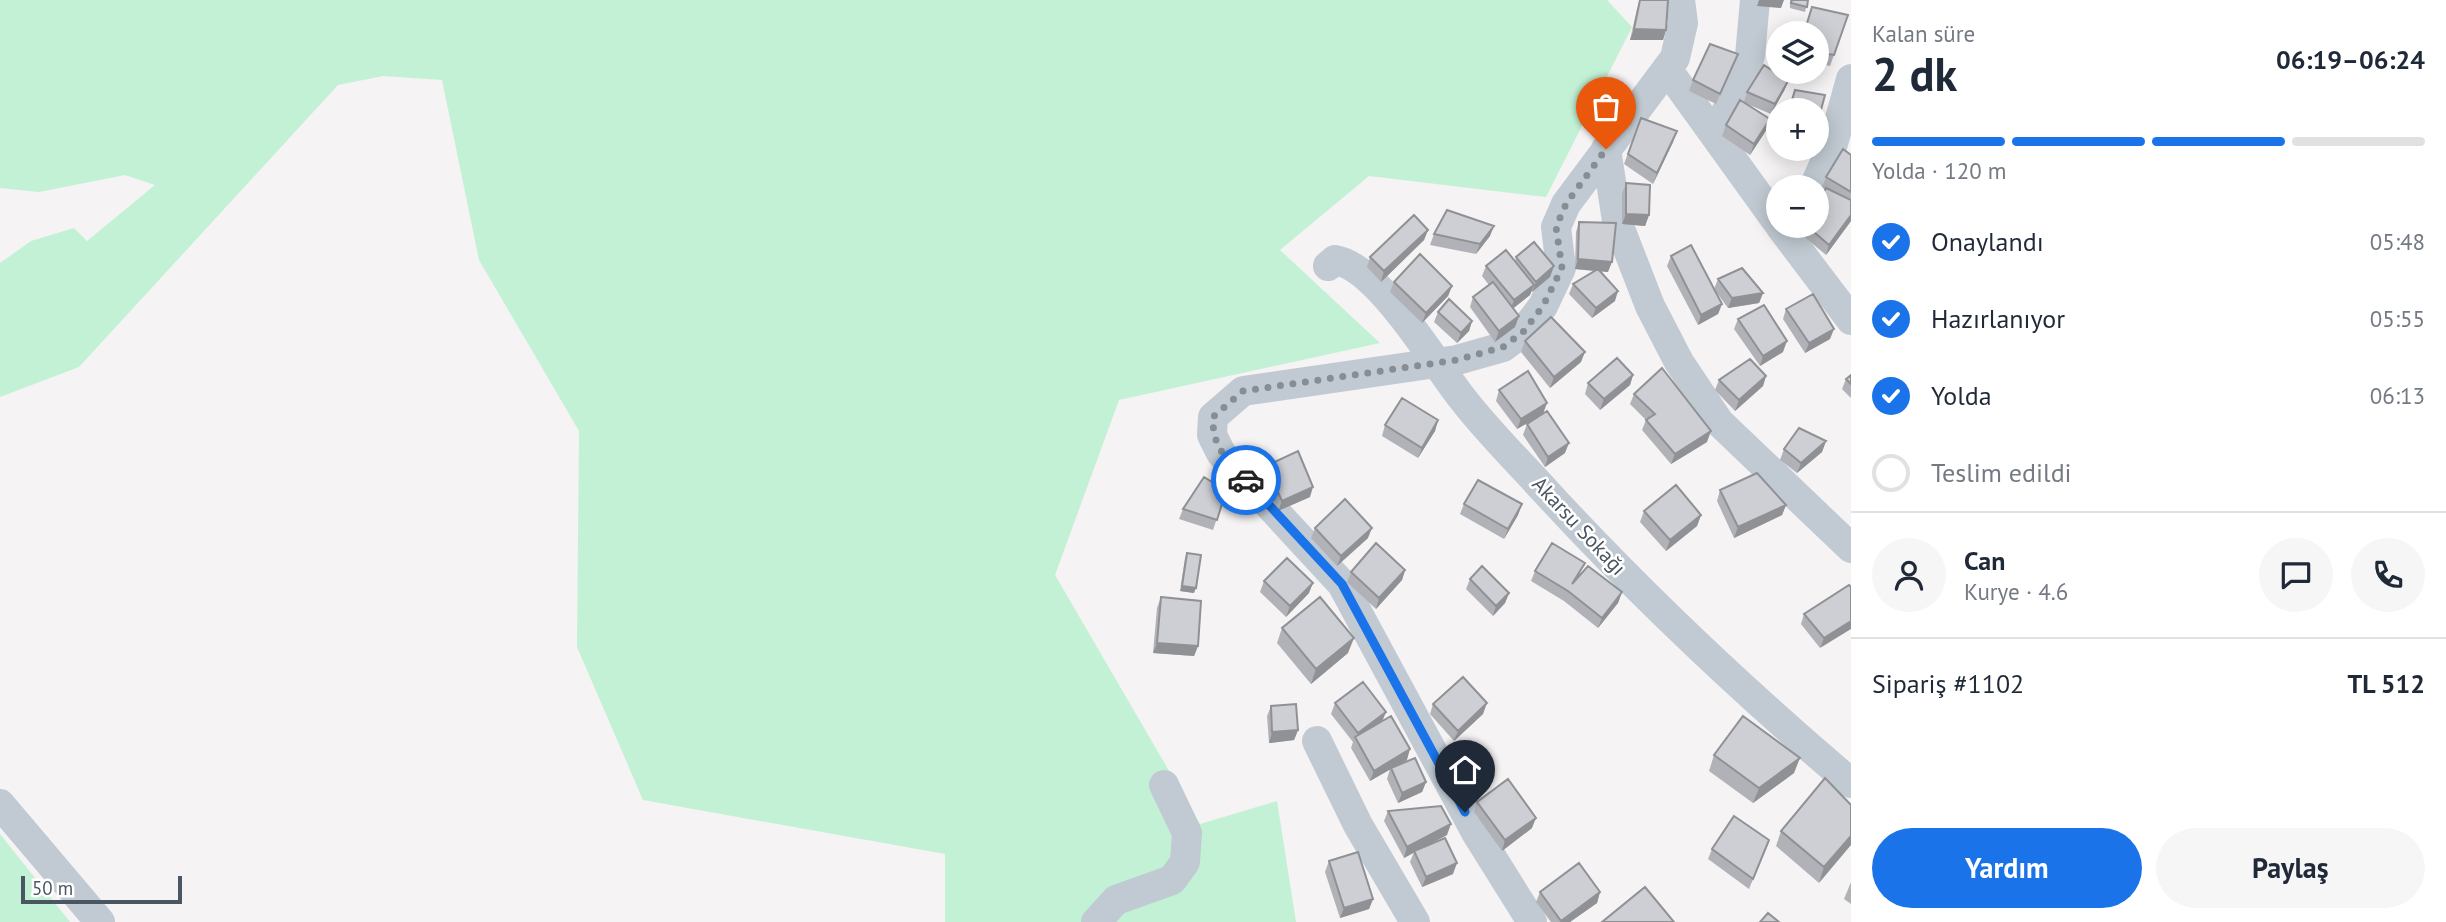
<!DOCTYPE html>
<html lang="tr">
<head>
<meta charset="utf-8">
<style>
  body { margin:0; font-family:"PT Sans",sans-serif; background:#f6f6f7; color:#1f2937; height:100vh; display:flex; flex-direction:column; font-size:26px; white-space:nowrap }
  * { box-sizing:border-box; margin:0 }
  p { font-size:23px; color:#747a83 }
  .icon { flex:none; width:38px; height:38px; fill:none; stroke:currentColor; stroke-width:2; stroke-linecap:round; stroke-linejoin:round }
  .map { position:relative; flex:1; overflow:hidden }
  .side { display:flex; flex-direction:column; background:#fff; width:595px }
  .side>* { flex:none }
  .controls { position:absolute; left:1766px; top:21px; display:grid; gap:14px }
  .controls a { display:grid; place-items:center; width:63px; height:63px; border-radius:50%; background:#fff; box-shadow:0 4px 18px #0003; font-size:35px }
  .scale { position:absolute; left:21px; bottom:18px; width:161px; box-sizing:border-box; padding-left:7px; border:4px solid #4a5661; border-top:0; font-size:19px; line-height:24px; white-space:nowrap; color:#4a5661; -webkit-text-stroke:5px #fff; paint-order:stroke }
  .pin { position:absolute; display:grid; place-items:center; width:60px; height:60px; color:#fff; margin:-72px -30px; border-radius:50% 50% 50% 0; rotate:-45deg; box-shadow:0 0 7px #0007 }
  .pin .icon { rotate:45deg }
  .courier { position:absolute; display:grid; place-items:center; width:70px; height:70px; margin:-35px; border:5px solid #1a73e8; border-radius:50%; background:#fff; color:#222; box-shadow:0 2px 9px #0007 }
  .head em { font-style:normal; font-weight:700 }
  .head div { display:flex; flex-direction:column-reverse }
  .head { display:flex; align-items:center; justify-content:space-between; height:119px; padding:0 21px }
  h1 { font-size:46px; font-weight:700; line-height:52px }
  .bar { display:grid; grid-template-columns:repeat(4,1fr); gap:10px 7px; align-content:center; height:84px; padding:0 21px }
  .bar i { height:9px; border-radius:5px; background:#e0e1e3 }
  .bar .current { background:#1a73e8 }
  .bar p { grid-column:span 4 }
  .line { display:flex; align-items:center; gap:18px; padding:0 21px; border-top:2px solid #e0e1e3 }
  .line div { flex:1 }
  .round { display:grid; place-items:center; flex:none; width:74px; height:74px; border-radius:37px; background:#f6f6f7 }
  ol { padding:0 21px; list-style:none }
  li { display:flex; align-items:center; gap:21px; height:77px }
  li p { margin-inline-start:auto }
  li .icon { padding:7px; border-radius:50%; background:#1a73e8; color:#fff; stroke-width:4 }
  li:last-child { color:#747a83 }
  li i { width:38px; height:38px; border:4px solid #e0e1e3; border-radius:50% }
  .cta { display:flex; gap:14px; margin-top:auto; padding:14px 21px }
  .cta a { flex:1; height:80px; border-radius:42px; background:#1a73e8; color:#fff; font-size:28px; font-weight:700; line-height:80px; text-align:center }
  .cta a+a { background:#f6f6f7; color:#1f2937 }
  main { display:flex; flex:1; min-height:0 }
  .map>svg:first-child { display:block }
  .green { fill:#c3f1d5 }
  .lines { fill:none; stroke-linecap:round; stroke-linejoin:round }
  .minor { stroke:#c1cad2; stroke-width:30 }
  .wall { fill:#b0b2b7 }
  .shaded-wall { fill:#909195 }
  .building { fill:#cdcfd5; stroke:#909195; stroke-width:2 }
  .done { stroke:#868d94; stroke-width:7; stroke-dasharray:0 12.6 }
  .route { stroke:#1a73e8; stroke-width:9 }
  .labels { text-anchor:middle; stroke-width:5; stroke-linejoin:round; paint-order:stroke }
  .street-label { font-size:21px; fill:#4a5661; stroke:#fff }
</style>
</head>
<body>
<main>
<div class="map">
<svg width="1851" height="922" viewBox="0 0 1851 922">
  <rect width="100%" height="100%" fill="#f5f3f3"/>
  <path class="green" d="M0,0H1607L1632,27L1546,197L1369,176L1280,250L1380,343L1119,400L1055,575L1200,824L1277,801L1296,922H945V854L643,800L577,647L579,431L479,260L442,80L383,76L338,85L79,367L0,397V263L31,241L74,228L87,241L155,185L125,175L39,192L0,188Z
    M0,834L70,922H0Z"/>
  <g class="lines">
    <path class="minor" d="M1667,69L1778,223
      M1714,133L1732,102L1750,56L1755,0
      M1606,149L1617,221L1650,306L1679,362L1719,422L1851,548
      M1814,187L1832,147L1851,79
      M1780,226L1851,320
      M1328,266L1335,260C1379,267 1434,363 1462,398C1488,432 1519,462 1547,493C1642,596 1744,692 1851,783
      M1317,741L1358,825L1415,922
      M0,804L100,922
      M1096,922L1116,900L1172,880L1185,862L1187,833L1164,785
      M1532,922L1477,834L1342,584L1221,453L1212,435L1213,417L1243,391L1457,360L1503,347L1523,332L1543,306L1561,268L1556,227L1566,204L1675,58L1683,23L1680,0"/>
  </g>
  <path class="wall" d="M1640,0L1666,30L1663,40H1630L1637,9Z
    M1790,0H1808L1805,12L1790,8Z
    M1848,15L1830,66L1816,63V33Z
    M1738,54L1716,104L1689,91L1693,80Z
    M1788,81L1784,91L1771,114L1747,104L1767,129L1750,155L1722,136L1726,125L1744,102L1747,92Z
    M1641,118L1673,142L1653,184L1624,164Z
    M1851,155V221L1826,255L1801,234L1804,226H1816L1826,189L1822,187L1826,177Z
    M1626,183L1649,215L1645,226L1622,224V194Z
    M1579,222L1608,272L1600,271L1615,301L1592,318L1569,294L1573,284L1595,271L1575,269L1576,232Z
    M1428,230L1424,240L1381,282L1367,267L1370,257Z
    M1434,234L1490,236L1476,254L1430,245Z
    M1671,256L1722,304L1718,314L1698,325L1667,266Z
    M1516,257L1554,266L1550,277L1532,292L1531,291L1530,295L1513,308L1519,316L1515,327L1495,342L1470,307L1473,297L1489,285L1482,276L1486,266L1515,261Z
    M1718,279L1763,293L1759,303L1728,308L1714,289Z
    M1394,282L1452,286L1448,296L1422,323L1390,292Z
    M1786,309L1830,339L1805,353L1783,319Z
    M1438,312L1472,321L1469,331L1457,343L1434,322Z
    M1738,319L1783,352L1760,366L1734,329Z
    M1525,341L1581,362L1550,388L1521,352Z
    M1633,375L1630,385L1600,410L1585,394L1588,383Z
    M1851,375V398L1842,389L1846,379Z
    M1766,376L1763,386L1735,411L1715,390L1719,380Z
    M1499,390L1543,413L1565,453L1545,467L1523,435L1527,424L1537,418L1517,429L1496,401Z
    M1634,394L1707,442L1671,464L1642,430L1646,420L1630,404Z
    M1438,420L1435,431L1418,458L1382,436L1385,425Z
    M1826,441L1822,452L1797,473L1780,460L1784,449Z
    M1266,466L1310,497L1278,511L1262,476Z
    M1720,490L1786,505L1782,515L1734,538L1717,501Z
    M1226,491L1213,530L1179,519L1183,509Z
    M1464,504H1522L1518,515L1504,539L1460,514Z
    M1644,511L1701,515L1697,526L1666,551L1640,522Z
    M1315,528L1368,538L1337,566L1311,538Z
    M1187,553L1194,593L1180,591L1185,558Z
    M1405,570L1402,580L1376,609L1347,582L1351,572Z
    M1535,571L1622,592L1618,603L1598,628L1564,601L1531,581Z
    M1470,579L1509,593L1505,603L1493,616L1466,589Z
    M1264,581L1309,593L1286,617L1260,592Z
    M1849,585L1820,648L1801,624L1804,614Z
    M1161,597L1198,646L1194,656L1153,653L1157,608Z
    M1282,628L1348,653L1311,684L1277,643Z
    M1335,703L1383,721L1407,760L1396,766L1426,782L1422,792L1398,803L1387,779L1390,769L1370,781L1351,748L1353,742L1331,714Z
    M1433,704L1483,714L1454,741L1430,714Z
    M1271,706L1298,730L1294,740L1269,743L1267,716Z
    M1714,755L1794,773L1753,803L1709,771Z
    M1477,802L1532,828L1502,851L1474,812Z
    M1851,805L1819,883L1776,846L1781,831Z
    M1388,811L1447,835L1424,847L1453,874L1422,887L1410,862L1414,852L1404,858L1384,821Z
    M1712,849L1765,850L1749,889L1708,859Z
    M1329,861L1373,899L1369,909L1340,918L1325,872Z
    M1851,882V904L1844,899Z
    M1540,892H1600L1597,903L1570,922H1551L1536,902Z"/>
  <path class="shaded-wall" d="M1759,0H1784L1781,8L1757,6Z
    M1634,29L1666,30L1663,40H1630Z
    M1788,81L1784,91L1771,114L1775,104Z
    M1770,119L1767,129L1750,155L1754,144Z
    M1677,131L1673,142L1653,184L1657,173Z
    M1626,214L1649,215L1645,226L1622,224Z
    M1851,215V221L1826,255L1829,245Z
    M1494,226L1490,236L1476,254L1480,244Z
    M1428,230L1424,240L1381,282L1384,271Z
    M1578,259L1612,262L1608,272L1575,269Z
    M1554,266L1550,277L1532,292L1536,282Z
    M1534,285L1530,295L1510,311L1514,300Z
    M1452,286L1448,296L1422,323L1426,313Z
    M1618,291L1615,301L1592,318L1596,308Z
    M1763,293L1759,303L1728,308L1732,298Z
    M1722,304L1718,314L1698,325L1701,315Z
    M1519,316L1515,327L1495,342L1499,331Z
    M1472,321L1469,331L1457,343L1461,333Z
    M1834,329L1830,339L1805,353L1809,343Z
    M1787,341L1783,352L1760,366L1763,356Z
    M1585,352L1581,362L1550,388L1554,377Z
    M1633,375L1630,385L1600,410L1604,399Z
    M1766,376L1763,386L1735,411L1739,400Z
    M1547,403L1543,414L1517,429L1521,419Z
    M1438,420L1435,431L1418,458L1422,448Z
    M1711,431L1707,442L1671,464L1675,454Z
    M1826,441L1822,452L1797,473L1801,463Z
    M1569,443L1565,453L1545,467L1548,457Z
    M1313,487L1310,497L1278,511L1282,501Z
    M1522,504L1518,515L1504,539L1508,529Z
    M1786,505L1782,515L1734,538L1738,527Z
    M1701,515L1697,526L1666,551L1670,540Z
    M1372,528L1368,538L1337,566L1341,556Z
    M1405,570L1402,580L1376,609L1379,598Z
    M1313,583L1309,593L1286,617L1290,606Z
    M1182,586L1196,588L1194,593L1180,591Z
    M1622,592L1618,603L1598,628L1602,618Z
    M1509,593L1505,603L1493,616L1496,606Z
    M1851,621V629L1820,648L1824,638Z
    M1354,638L1348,653L1311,684L1316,669Z
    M1157,643L1198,646L1194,656L1153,653Z
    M1487,703L1483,714L1454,741L1458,731Z
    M1386,712L1382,722L1356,740L1358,733Z
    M1298,730L1294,740L1269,743L1272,732Z
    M1410,749L1407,760L1370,781L1374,771Z
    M1800,758L1794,773L1753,803L1759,788Z
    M1426,782L1422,792L1398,803L1402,793Z
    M1536,818L1532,828L1502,851L1505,840Z
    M1451,824L1447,835L1404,858L1407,847Z
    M1851,836V845L1819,883L1824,867Z
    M1457,863L1453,874L1422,887L1426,877Z
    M1600,892L1597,903L1570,922H1561Z
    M1373,899L1369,909L1340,918L1344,908Z"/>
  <path class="building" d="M1640,0H1668L1666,30L1634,29Z
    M1792,0H1808L1807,7L1791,3Z
    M1812,7L1848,15L1834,55L1816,52V33H1804Z
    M1710,44L1738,54L1720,94L1693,80Z
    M1764,65L1788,81L1775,104L1747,92Z
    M1795,90L1825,95L1816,128V110H1789Z
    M1740,100L1770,119L1754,144L1726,125Z
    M1641,118L1677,131L1657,173L1628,154Z
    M1843,149L1851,155V192L1826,177Z
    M1626,183L1650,185L1649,215L1626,214Z
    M1826,188L1851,200V215L1829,245L1807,226H1816V205Z
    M1447,210L1494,226L1480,244L1434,234Z
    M1414,215L1428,230L1384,271L1370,257Z
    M1579,222L1616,223L1612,262L1578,259Z
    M1534,242L1554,266L1536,282L1516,257Z
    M1691,245L1722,304L1701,315L1671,256Z
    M1506,250L1534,285L1514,300L1486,266Z
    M1420,254L1452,286L1426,313L1394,282Z
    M1742,268L1763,293L1732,298L1718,279Z
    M1598,269L1618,291L1596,308L1573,284Z
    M1493,282L1519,316L1499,331L1473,297Z
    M1813,294L1834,329L1809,343L1786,309Z
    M1449,299L1472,321L1461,333L1438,312Z
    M1764,305L1787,341L1763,356L1738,319Z
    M1551,317L1585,352L1554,377L1525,341Z
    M1617,358L1633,375L1604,399L1588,383Z
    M1750,359L1766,376L1739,400L1719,380Z
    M1662,368L1711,431L1675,454L1646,420L1655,414L1634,394Z
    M1528,371L1547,403L1521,419L1499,390Z
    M1851,375V384L1846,379Z
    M1402,398L1438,420L1422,448L1385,425Z
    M1547,411L1569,443L1548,457L1527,424Z
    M1799,428L1826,441L1801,463L1784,449Z
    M1298,451L1313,487L1282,501L1266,466Z
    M1757,473L1786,505L1738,527L1720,490Z
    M1204,477L1226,491L1217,520L1183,509Z
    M1478,480L1522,504L1508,529L1464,504Z
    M1676,485L1701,515L1670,540L1644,511Z
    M1345,499L1372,528L1341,556L1315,528Z
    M1376,543L1405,570L1379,598L1351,572Z
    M1552,543L1585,563L1572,584L1588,566L1622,592L1602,618L1568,591L1535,571Z
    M1187,553L1201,555L1196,588L1182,586Z
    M1287,558L1313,583L1290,606L1264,581Z
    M1482,566L1509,593L1496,606L1470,579Z
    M1849,585L1851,587V621L1824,638L1804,614Z
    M1161,597L1201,601L1198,646L1157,643Z
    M1320,597L1354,638L1316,669L1282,628Z
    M1463,677L1487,703L1458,731L1433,704Z
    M1363,682L1386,712L1358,733L1335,703Z
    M1296,704L1298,730L1272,732L1271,706Z
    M1391,716L1410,749L1374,771L1355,737Z
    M1743,716L1800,758L1759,788L1714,755Z
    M1415,758L1426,782L1402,793L1391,768Z
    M1825,778L1851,805V836L1824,867L1781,831Z
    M1508,779L1536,818L1505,840L1477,802Z
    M1441,806L1451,824L1407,847L1388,811Z
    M1734,816L1769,840L1753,879L1712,849Z
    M1445,838L1457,863L1426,877L1414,851Z
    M1358,852L1373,899L1344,908L1329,861Z
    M1579,863L1600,892L1561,921L1540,892Z
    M1645,887L1674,922H1602Z
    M1768,913L1779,922H1760Z"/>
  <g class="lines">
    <path class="done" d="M1246,480C1227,459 1212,448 1213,417L1243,391L1457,360L1503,347L1523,332L1543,306L1562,268L1556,227L1566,204L1606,149"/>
    <path class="route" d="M1246,480L1342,584L1465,812"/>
  </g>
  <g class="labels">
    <g class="street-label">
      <text transform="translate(1579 526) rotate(47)" y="7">Akarsu Sokağı</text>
    </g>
  </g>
</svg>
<div class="controls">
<a><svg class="icon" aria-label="layers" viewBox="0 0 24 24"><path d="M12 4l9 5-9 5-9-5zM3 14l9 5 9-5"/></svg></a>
<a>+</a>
<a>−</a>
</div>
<div class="scale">50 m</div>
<div class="pin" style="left:1606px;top:149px;background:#ea580c"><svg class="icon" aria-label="bag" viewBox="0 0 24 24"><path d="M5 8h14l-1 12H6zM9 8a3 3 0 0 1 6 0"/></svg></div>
<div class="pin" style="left:1465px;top:812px;background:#1f2937"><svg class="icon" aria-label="home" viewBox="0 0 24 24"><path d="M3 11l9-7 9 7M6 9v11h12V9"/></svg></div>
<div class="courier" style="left:1246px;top:480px"><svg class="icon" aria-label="car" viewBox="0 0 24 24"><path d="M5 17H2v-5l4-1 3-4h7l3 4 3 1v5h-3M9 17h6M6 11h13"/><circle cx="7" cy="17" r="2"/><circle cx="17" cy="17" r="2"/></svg></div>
</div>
<section class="side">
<div class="head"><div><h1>2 dk</h1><p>Kalan süre</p></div><em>06:19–06:24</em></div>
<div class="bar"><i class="current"></i><i class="current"></i><i class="current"></i><i></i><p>Yolda · 120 m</p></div>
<ol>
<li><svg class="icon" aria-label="check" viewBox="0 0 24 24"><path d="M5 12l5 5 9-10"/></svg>Onaylandı<p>05:48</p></li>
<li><svg class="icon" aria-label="check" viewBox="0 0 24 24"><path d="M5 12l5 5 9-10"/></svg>Hazırlanıyor<p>05:55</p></li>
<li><svg class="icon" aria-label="check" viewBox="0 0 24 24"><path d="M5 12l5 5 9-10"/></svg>Yolda<p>06:13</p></li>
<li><i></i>Teslim edildi</li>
</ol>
<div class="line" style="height:126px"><a class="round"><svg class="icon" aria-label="person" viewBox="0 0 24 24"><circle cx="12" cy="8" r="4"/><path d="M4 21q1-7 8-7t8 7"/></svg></a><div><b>Can</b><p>Kurye · 4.6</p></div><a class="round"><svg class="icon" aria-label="chat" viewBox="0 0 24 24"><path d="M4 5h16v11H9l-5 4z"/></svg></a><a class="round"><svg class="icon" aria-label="phone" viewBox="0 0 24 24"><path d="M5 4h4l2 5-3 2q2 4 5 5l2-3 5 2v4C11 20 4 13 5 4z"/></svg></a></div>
<div class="line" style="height:91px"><div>Sipariş #1102</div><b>TL 512</b></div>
<div class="cta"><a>Yardım</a><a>Paylaş</a></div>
</section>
</main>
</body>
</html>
